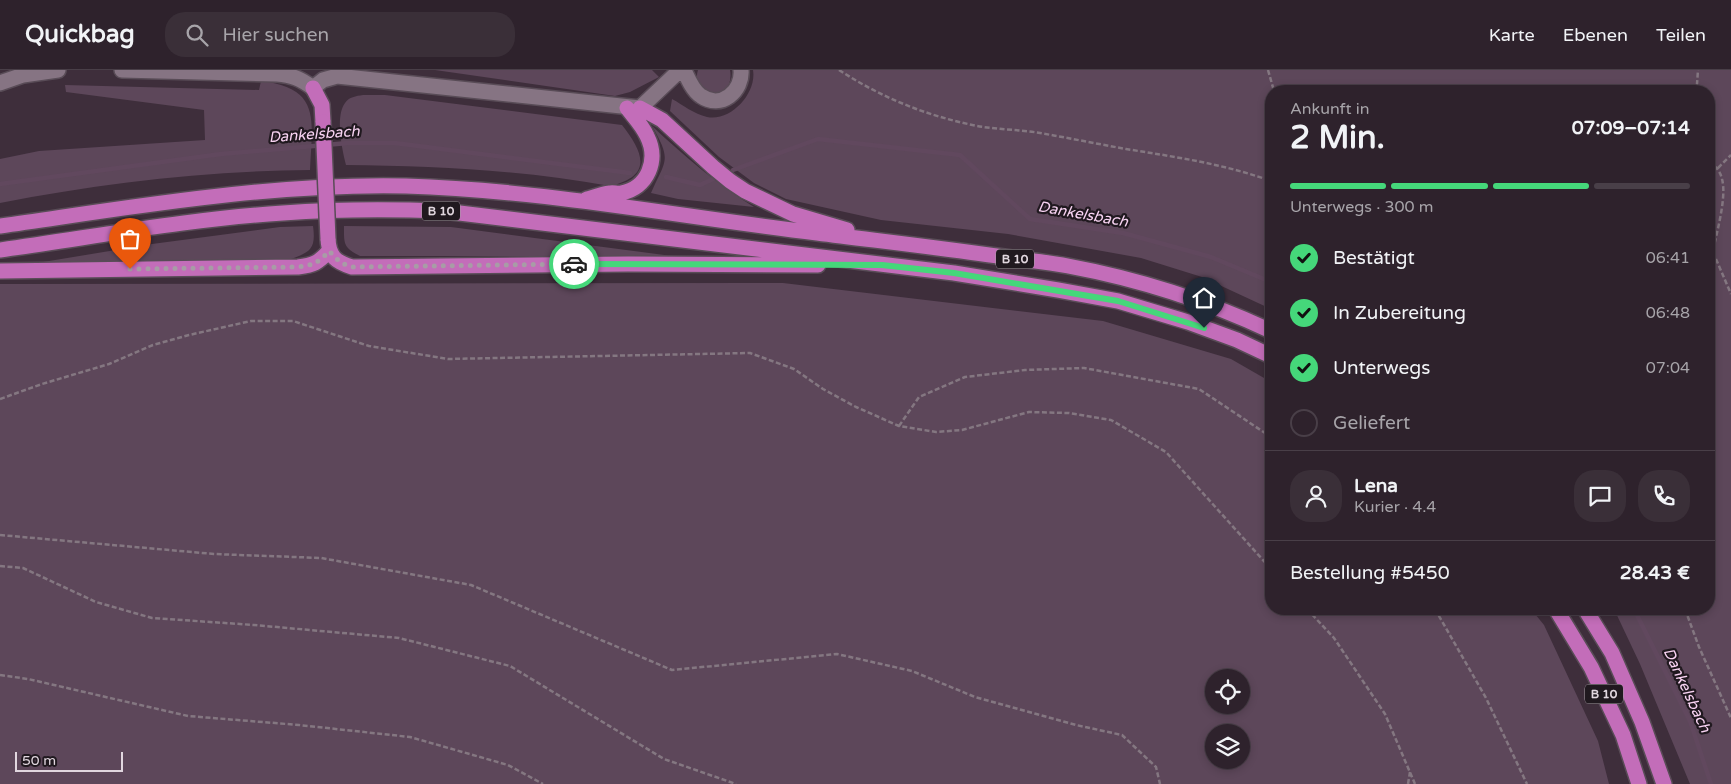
<!DOCTYPE html>
<html lang="de">
<head>
<meta charset="utf-8">
<style>
  body { margin:0; font-family:"Varela Round",sans-serif; background:#3a2f38; color:#f1f3f6; height:100vh; display:flex; flex-direction:column; font-size:19px; white-space:nowrap }
  * { box-sizing:border-box; margin:0 }
  p { font-size:16px; color:#a7a4a9 }
  .icon { flex:none; width:28px; height:28px; fill:none; stroke:currentColor; stroke-width:2; stroke-linecap:round; stroke-linejoin:round }
  .map { position:relative; flex:1; overflow:hidden }
  .sheet { position:absolute; left:1265px; top:15px; width:450px; height:530px; display:flex; flex-direction:column; background:#2e222c; border-radius:20px; box-shadow:0 2px 8px #0003,0 0 0 1px #493f48 }
  .sheet>* { flex:none }
  .tools { position:absolute; left:1205px; top:599px; display:grid; gap:10px }
  .tools a { display:grid; place-items:center; width:45px; height:45px; border-radius:50%; background:#2e222c; box-shadow:0 2px 8px #0003,0 0 0 1px #493f48; font-size:25px }
  .scale { position:absolute; left:15px; bottom:12px; width:108px; box-sizing:border-box; padding-left:5px; border:2px solid #e1d7df; border-top:0; font-size:14px; line-height:18px; white-space:nowrap; color:#e1d7df; -webkit-text-stroke:4px #20191f; paint-order:stroke }
  .pin { position:absolute; display:grid; place-items:center; width:42px; height:42px; color:#fff; margin:-51px -21px; border-radius:50% 50% 50% 0; rotate:-45deg; box-shadow:0 0 5px #0007 }
  .pin .icon { rotate:45deg }
  .courier { position:absolute; display:grid; place-items:center; width:50px; height:50px; margin:-25px; border:4px solid #45d77a; border-radius:50%; background:#fff; color:#222; box-shadow:0 1px 6px #0007 }
  .headline em { font-style:normal; font-weight:700 }
  .headline div { display:flex; flex-direction:column-reverse }
  .headline { display:flex; align-items:center; justify-content:space-between; height:85px; padding:0 25px }
  h1 { font-size:32px; font-weight:700; line-height:38px }
  .bar { display:grid; grid-template-columns:repeat(4,1fr); gap:8px 5px; align-content:center; height:60px; padding:0 25px }
  .bar i { height:6px; border-radius:4px; background:#493f48 }
  .bar .selected { background:#45d77a }
  .bar p { grid-column:span 4 }
  .line { display:flex; align-items:center; gap:12px; padding:0 25px; border-top:1px solid #493f48 }
  .line div { flex:1 }
  .round { display:grid; place-items:center; flex:none; width:52px; height:52px; border-radius:20px; background:#3a2f38 }
  ol { padding:0 25px; list-style:none }
  li { display:flex; align-items:center; gap:15px; height:55px }
  li p { margin-inline-start:auto }
  li .icon { padding:5px; border-radius:50%; background:#45d77a; color:#111; stroke-width:4 }
  li:last-child { color:#a7a4a9 }
  li i { width:28px; height:28px; border:2px solid #493f48; border-radius:50% }
  header { display:flex; align-items:center; gap:30px; box-sizing:border-box; height:70px; padding:0 25px; background:#2e222c; border-bottom:1px solid #493f48 }
  header strong { font-size:24px }
  nav { display:flex; gap:28px; margin-inline-start:auto; font-size:18px }
  .search { width:350px; height:45px; background:#3a2f38; display:flex; align-items:center; gap:12px; box-sizing:border-box; padding:0 18px; border-radius:20px; color:#a7a4a9; font-size:19px }
  .map>svg:first-child { display:block }
  .green { fill:#5d475a; fill-rule:evenodd }
  .lines { fill:none; stroke-linecap:round; stroke-linejoin:round }
  .stream { stroke:#61485e; stroke-width:4.5 }
  .minor-casing { stroke:#594c57; stroke-width:18 }
  .highway-casing { stroke:#594c57; stroke-width:18 }
  .path { stroke:#847781; stroke-width:2.5; stroke-dasharray:5 2.5; stroke-linecap:butt }
  .minor { stroke:#867483; stroke-width:15 }
  .highway { stroke:#c36db9; stroke-width:15 }
  .highway-bridge-casing { stroke:#594c57; stroke-width:18; stroke-linecap:butt }
  .highway-bridge { stroke:#c36db9; stroke-width:15 }
  .done { stroke:#a89ca6; stroke-width:5; stroke-dasharray:0 9 }
  .route { stroke:#45d77a; stroke-width:6 }
  .labels { text-anchor:middle; stroke-width:4.5; stroke-linejoin:round; paint-order:stroke }
  .shield { fill:#20191f; stroke:#a79ea5; stroke-width:1 }
  .shield-label { font-size:12px; font-weight:bold; fill:#e1d7df }
  .water-label { font-size:15px; font-style:italic; fill:#f8d3f2; stroke:#20191f }
</style>
</head>
<body>
<header>
<strong>Quickbag</strong>
<div class="search"><svg class="icon" aria-label="search" viewBox="0 0 24 24"><circle cx="10" cy="10" r="6"/><path d="M15 15l6 6"/></svg>Hier suchen</div>
<nav><a>Karte</a><a>Ebenen</a><a>Teilen</a></nav>
</header>
<div class="map">
<svg width="1731" height="714" viewBox="0 0 1731 714">
  <rect width="100%" height="100%" fill="#3e2e3b"/>
  <path class="green" d="M435,0H652L659,7L630,22L615,26Z
    M698,0H730C736,34 689,28 698,0Z
    M753,0H1731V714H1690L1640,594L1614,539H1709V21H1271V239L1202,207L1141,188L1008,164L881,150L786,129L754,113L719,87L670,41L672,29C683,35 694,44 707,47C731,52 757,23 753,0Z
    M261,11C322,18 312,51 310,100C207,101 102,113 0,133V89L39,81L205,70L204,40L66,22L65,15L259,20Z
    M363,25H385L622,55C644,83 653,106 610,116C523,100 434,96 346,95C342,80 335,46 345,33C349,27 356,26 363,25Z
    M652,56C684,86 717,114 754,137L678,129L651,123C666,89 672,91 652,56Z
    M313,156C316,178 311,182 291,189L37,193L152,174L280,157Z
    M344,156L451,157L672,186H360C343,177 344,174 344,156Z
    M783,213L1103,251L1231,289L1271,312V539H1531L1544,555L1598,671L1609,714H0V214ZM1214,608H1241V635H1214ZM1214,662H1241V690H1214Z"/>
  <g class="lines">
    <path class="stream" d="M733,100L818,69L960,85L1030,149L1123,163L1211,187L1271,212
      M666,107L700,115L713,109
      M0,114L221,84L348,73H395L630,103
      M1634,539L1690,651L1711,714"/>
    <g class="minor-casing">
      <path id="minor" d="M122,0L277,4C292,5 301,9 313,18L323,10L337,6L640,38L680,0
        M684,0C688,9 693,21 701,26C721,40 743,21 741,0
        M0,13L23,5L58,0"/>
    </g>
    <g class="highway-casing">
      <path id="highway" d="M313,18L322,35L323,52
        M640,38L662,50L713,97L730,111L745,121L793,144L847,160
        M587,129C594,127 602,124 610,123C613,122 617,124 621,123C648,118 659,90 647,66C642,55 634,47 627,38
        M0,156C134,137 270,113 406,116C544,120 680,147 817,163C880,171 942,178 1004,187C1025,190 1047,192 1068,196C1138,209 1207,231 1271,261
        M328,169C329,187 336,192 352,197L628,194L818,195
        M0,180C94,167 188,149 283,143C337,139 390,139 443,141L954,203L1058,220L1118,231L1188,252L1237,270L1271,286
        M0,201L298,197C314,195 318,193 329,181
        M1556,539L1591,597L1623,665L1639,714
        M1585,539L1612,583L1642,652L1664,714"/>
    </g>
    <path class="path" d="M839,0C879,26 922,44 968,54C992,60 1017,59 1040,63C1069,68 1098,74 1126,79C1176,87 1224,94 1271,111
      M1268,0L1274,21
      M1692,21L1697,14L1698,0
      M1709,91C1715,96 1720,100 1722,109C1728,131 1712,177 1709,201
      M1718,98L1731,85
      M1713,182L1731,224
      M0,329L42,314L109,294L153,275L189,265L251,251H293L369,276L448,289L750,283L794,299L823,319L856,337L899,356L936,362L962,360L1029,342L1069,343L1111,350L1166,382L1271,499
      M899,356L919,327L965,307L1025,300L1084,298L1199,319L1271,367
      M0,465L214,484L321,488L471,515L672,600L837,584L912,601L975,627L1076,655L1122,665L1156,697L1160,714
      M0,496L23,498L96,532L152,548L254,555L399,568L510,596L664,689L736,714
      M1307,539L1334,568L1385,644L1415,714
      M1435,539L1486,628L1527,714
      M1685,539L1699,577L1731,648
      M0,605L28,609L188,646L299,655L410,667L508,695L543,714
      M1408,714L1410,702"/>
    <use href="#minor" class="minor"/>
    <use href="#highway" class="highway"/>
    <g class="highway-bridge-casing">
      <path id="highway-bridge" d="M323,52L328,169"/>
    </g>
    <use href="#highway-bridge" class="highway-bridge"/>
  </g>
  <g class="lines">
    <path class="done" d="M130,199L298,197C314,195 318,193 329,181L341,193L352,197L574,194"/>
    <path class="route" d="M574,194L882,195L954,203L1118,231L1204,258"/>
  </g>
  <g class="labels">
    <g class="shield">
      <rect x="422" y="131.5" width="38" height="19" rx="4"/>
      <rect x="996" y="179.5" width="38" height="19" rx="4"/>
      <rect x="1585" y="614.5" width="38" height="19" rx="4"/>
    </g>
    <g class="shield-label">
      <text x="441" y="145">B 10</text>
      <text x="1015" y="193">B 10</text>
      <text x="1604" y="628">B 10</text>
    </g>
    <g class="water-label">
      <text transform="translate(314 64) rotate(-4)" y="5">Dankelsbach</text>
      <text transform="translate(1083 144) rotate(10)" y="5">Dankelsbach</text>
      <text transform="translate(1687 620) rotate(65)" y="5">Dankelsbach</text>
    </g>
  </g>
</svg>
<div class="tools">
<a><svg class="icon" aria-label="locate" viewBox="0 0 24 24"><circle cx="12" cy="12" r="6"/><path d="M12 2v4M12 18v4M2 12h4M18 12h4"/></svg></a>
<a><svg class="icon" aria-label="layers" viewBox="0 0 24 24"><path d="M12 4l9 5-9 5-9-5zM3 14l9 5 9-5"/></svg></a>
</div>
<div class="scale">50 m</div>
<div class="pin" style="left:130px;top:199px;background:#ea580c"><svg class="icon" aria-label="bag" viewBox="0 0 24 24"><path d="M5 8h14l-1 12H6zM9 8a3 3 0 0 1 6 0"/></svg></div>
<div class="pin" style="left:1204px;top:258px;background:#1f2937"><svg class="icon" aria-label="home" viewBox="0 0 24 24"><path d="M3 11l9-7 9 7M6 9v11h12V9"/></svg></div>
<div class="courier" style="left:574px;top:194px"><svg class="icon" aria-label="car" viewBox="0 0 24 24"><path d="M5 17H2v-5l4-1 3-4h7l3 4 3 1v5h-3M9 17h6M6 11h13"/><circle cx="7" cy="17" r="2"/><circle cx="17" cy="17" r="2"/></svg></div>
<section class="sheet">
<div class="headline"><div><h1>2 Min.</h1><p>Ankunft in</p></div><em>07:09–07:14</em></div>
<div class="bar"><i class="selected"></i><i class="selected"></i><i class="selected"></i><i></i><p>Unterwegs · 300 m</p></div>
<ol>
<li><svg class="icon" aria-label="check" viewBox="0 0 24 24"><path d="M5 12l5 5 9-10"/></svg>Bestätigt<p>06:41</p></li>
<li><svg class="icon" aria-label="check" viewBox="0 0 24 24"><path d="M5 12l5 5 9-10"/></svg>In Zubereitung<p>06:48</p></li>
<li><svg class="icon" aria-label="check" viewBox="0 0 24 24"><path d="M5 12l5 5 9-10"/></svg>Unterwegs<p>07:04</p></li>
<li><i></i>Geliefert</li>
</ol>
<div class="line" style="height:90px"><a class="round"><svg class="icon" aria-label="person" viewBox="0 0 24 24"><circle cx="12" cy="8" r="4"/><path d="M4 21q1-7 8-7t8 7"/></svg></a><div><b>Lena</b><p>Kurier · 4.4</p></div><a class="round"><svg class="icon" aria-label="chat" viewBox="0 0 24 24"><path d="M4 5h16v11H9l-5 4z"/></svg></a><a class="round"><svg class="icon" aria-label="phone" viewBox="0 0 24 24"><path d="M5 4h4l2 5-3 2q2 4 5 5l2-3 5 2v4C11 20 4 13 5 4z"/></svg></a></div>
<div class="line" style="height:65px"><div>Bestellung #5450</div><b>28.43 €</b></div>
</section>
</div>
</body>
</html>
